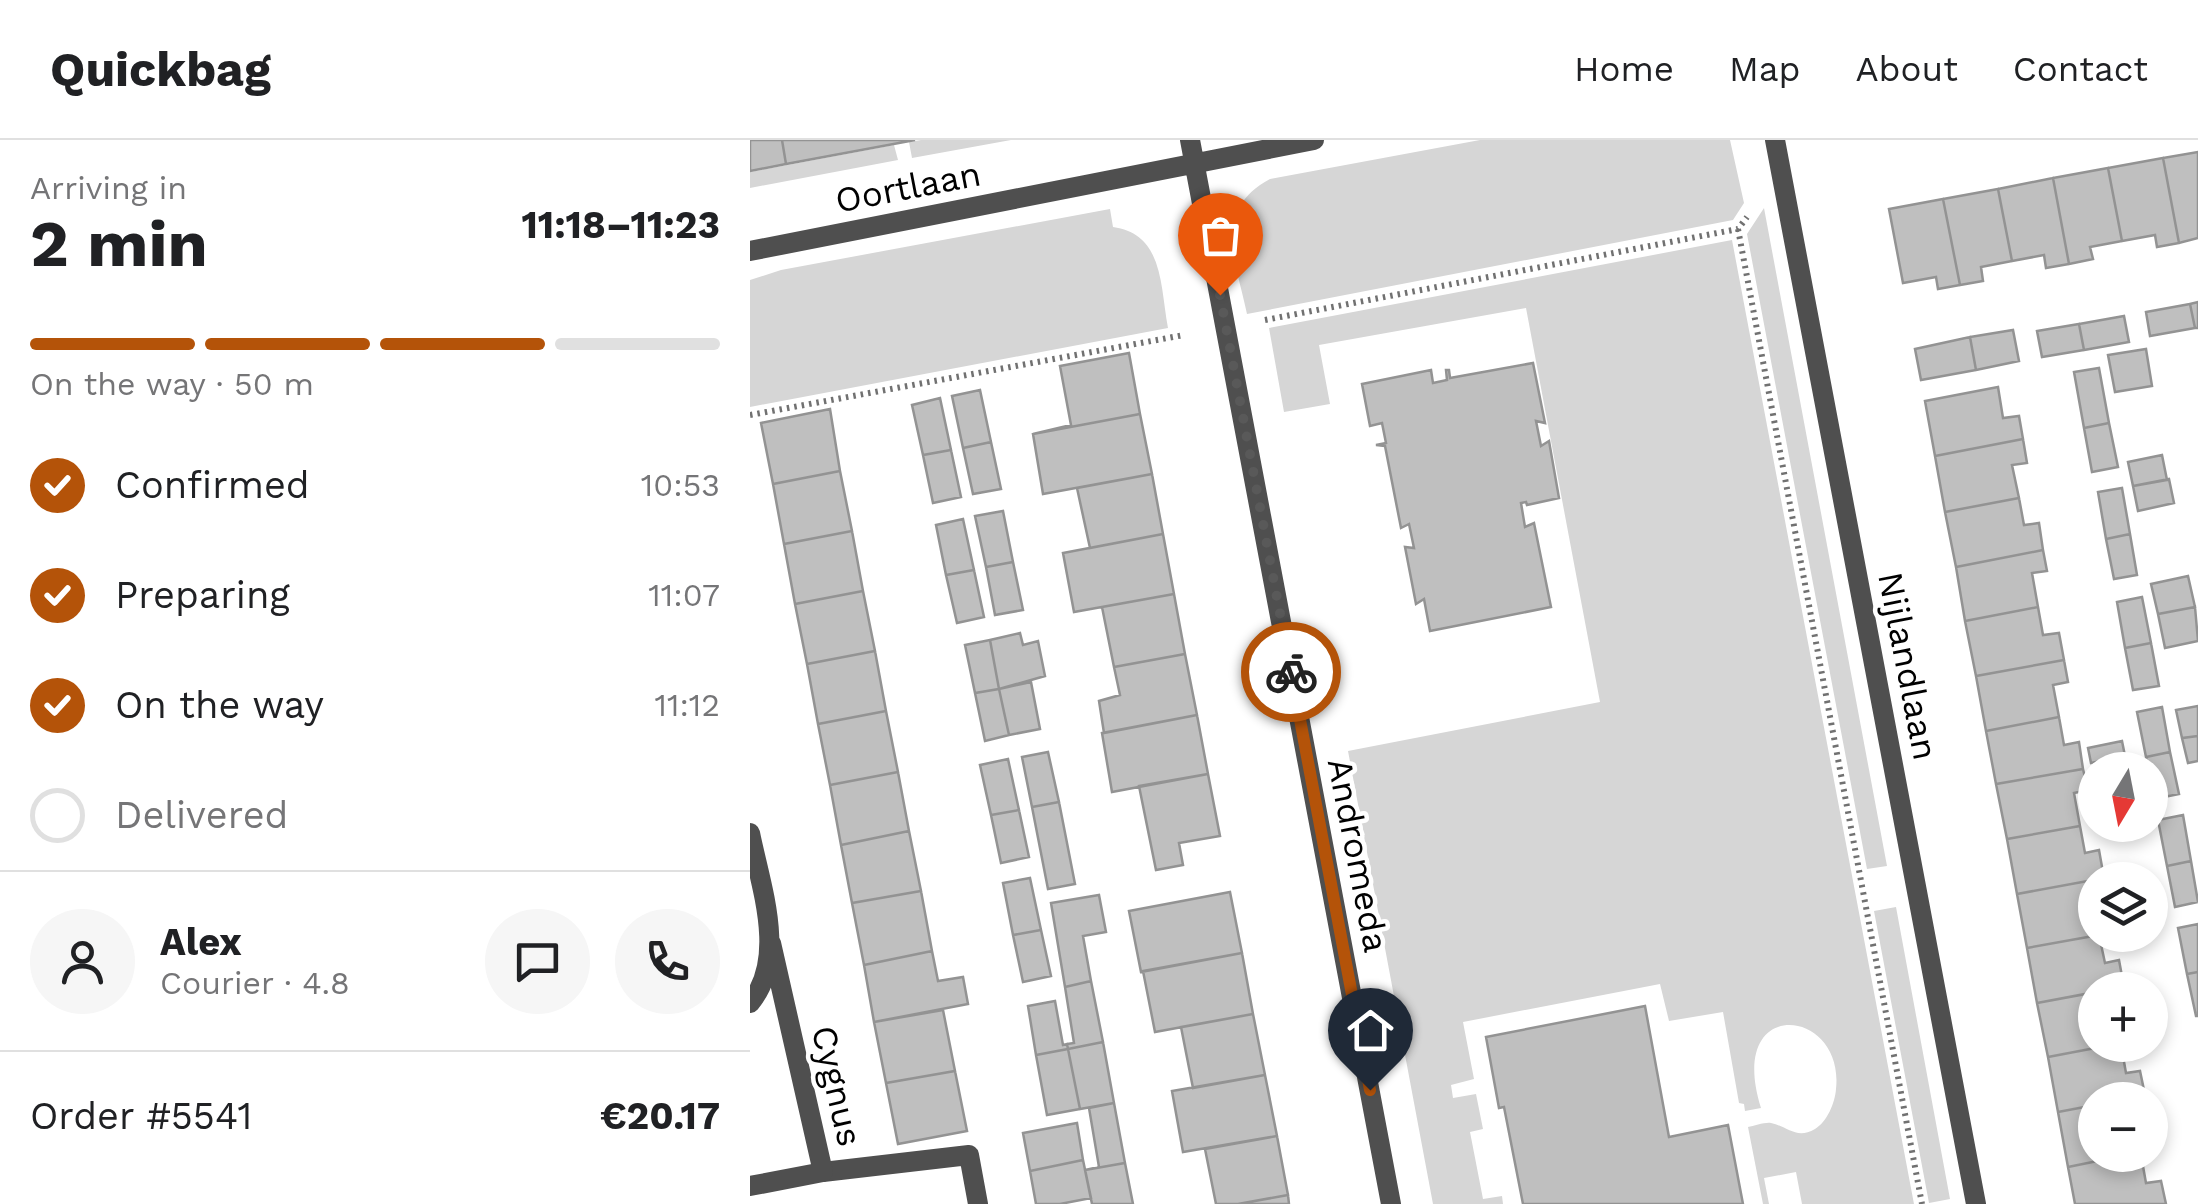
<!DOCTYPE html>
<html lang="en">
<head>
<meta charset="utf-8">
<style>
  body { margin:0; font-family:"Work Sans",sans-serif; background:#f6f6f6; color:#202124; height:100vh; display:flex; flex-direction:column; font-size:38px; white-space:nowrap }
  * { box-sizing:border-box; margin:0 }
  p { font-size:32px; color:#757577 }
  .icon { flex:none; width:55px; height:55px; fill:none; stroke:currentColor; stroke-width:2; stroke-linecap:round; stroke-linejoin:round }
  .map { position:relative; flex:1; overflow:hidden }
  .details { display:flex; flex-direction:column; background:#fff; width:750px }
  .details>* { flex:none }
  .needle { width:65px; rotate:190deg }
  .buttons { position:absolute; left:1328px; top:612px; display:grid; gap:20px }
  .buttons a { display:grid; place-items:center; width:90px; height:90px; border-radius:50%; background:#fff; box-shadow:0 5px 15px #0003; font-size:50px }
  .pin { position:absolute; display:grid; place-items:center; width:85px; height:85px; color:#fff; margin:-102px -42px; border-radius:50% 50% 50% 0; rotate:-45deg; box-shadow:0 0 10px #0007 }
  .pin .icon { rotate:45deg }
  .courier { position:absolute; display:grid; place-items:center; width:100px; height:100px; margin:-50px; border:8px solid #b45309; border-radius:50%; background:#fff; color:#222; box-shadow:0 2px 12px #0007 }
  .headline em { font-style:normal; font-weight:700 }
  .headline div { display:flex; flex-direction:column-reverse }
  .headline { display:flex; align-items:center; justify-content:space-between; height:170px; padding:0 30px }
  h1 { font-size:65px; font-weight:700; line-height:75px }
  .bar { display:grid; grid-template-columns:repeat(4,1fr); gap:15px 10px; align-content:center; height:120px; padding:0 30px }
  .bar i { height:12px; border-radius:8px; background:#e0e0e0 }
  .bar .selected { background:#b45309 }
  .bar p { grid-column:span 4 }
  .line { display:flex; align-items:center; gap:25px; padding:0 30px; border-top:2px solid #e0e0e0 }
  .line div { flex:1 }
  .round { display:grid; place-items:center; flex:none; width:105px; height:105px; border-radius:52px; background:#f6f6f6 }
  ol { padding:0 30px; list-style:none }
  li { display:flex; align-items:center; gap:30px; height:110px }
  li p { margin-inline-start:auto }
  li .icon { padding:10px; border-radius:50%; background:#b45309; color:#fff; stroke-width:4 }
  li:last-child { color:#757577 }
  li i { width:55px; height:55px; border:5px solid #e0e0e0; border-radius:50% }
  header { display:flex; align-items:center; gap:60px; box-sizing:border-box; height:140px; padding:0 50px; background:#fff; border-bottom:2px solid #e0e0e0 }
  header strong { font-size:48px }
  nav { display:flex; gap:55px; margin-inline-start:auto; font-size:35px }
  main { display:flex; flex:1; min-height:0 }
  .map>svg:first-child { display:block }
  .green { fill:#d6d6d6 }
  .building { fill:#bfbfbf; stroke:#939393; stroke-width:2.5 }
  .lines { fill:none; stroke-linecap:round; stroke-linejoin:round }
  .path { stroke:#717171; stroke-width:6; stroke-dasharray:2.5 5; stroke-linecap:butt }
  .lane { stroke:#4f4f4f; stroke-width:20 }
  .street { stroke:#4f4f4f; stroke-width:20 }
  .done { stroke:#595959; stroke-width:10; stroke-dasharray:0 18 }
  .route { stroke:#b45309; stroke-width:12 }
  .labels { text-anchor:middle; stroke-width:9; stroke-linejoin:round; paint-order:stroke }
  .street-label { font-size:35px; fill:#000; stroke:#fff }
</style>
</head>
<body>
<header>
<strong>Quickbag</strong>
<nav><a>Home</a><a>Map</a><a>About</a><a>Contact</a></nav>
</header>
<main>
<section class="details">
<div class="headline"><div><h1>2 min</h1><p>Arriving in</p></div><em>11:18–11:23</em></div>
<div class="bar"><i class="selected"></i><i class="selected"></i><i class="selected"></i><i></i><p>On the way · 50 m</p></div>
<ol>
<li><svg class="icon" aria-label="check" viewBox="0 0 24 24"><path d="M5 12l5 5 9-10"/></svg>Confirmed<p>10:53</p></li>
<li><svg class="icon" aria-label="check" viewBox="0 0 24 24"><path d="M5 12l5 5 9-10"/></svg>Preparing<p>11:07</p></li>
<li><svg class="icon" aria-label="check" viewBox="0 0 24 24"><path d="M5 12l5 5 9-10"/></svg>On the way<p>11:12</p></li>
<li><i></i>Delivered</li>
</ol>
<div class="line" style="height:180px"><a class="round"><svg class="icon" aria-label="person" viewBox="0 0 24 24"><circle cx="12" cy="8" r="4"/><path d="M4 21q1-7 8-7t8 7"/></svg></a><div><b>Alex</b><p>Courier · 4.8</p></div><a class="round"><svg class="icon" aria-label="chat" viewBox="0 0 24 24"><path d="M4 5h16v11H9l-5 4z"/></svg></a><a class="round"><svg class="icon" aria-label="phone" viewBox="0 0 24 24"><path d="M5 4h4l2 5-3 2q2 4 5 5l2-3 5 2v4C11 20 4 13 5 4z"/></svg></a></div>
<div class="line" style="height:130px"><div>Order #5541</div><b>€20.17</b></div>
</section>
<div class="map">
<svg width="1448" height="1064" viewBox="0 0 1448 1064">
  <rect width="100%" height="100%" fill="#fff"/>
  <path class="green" d="M171,0H261L162,18L159,2Z
    M730,0H980L994,63L983,80L497,174C486,120 461,71 520,39Z
    M144,5L148,20L0,48V32Z
    M1014,68L1137,726L1117,729L997,94Z
    M360,69L363,87C414,94 410,146 418,188L0,267V140L31,130Z
    M982,100L1164,1064H1052L1046,1032L1014,1038L1019,1064H1013L998,987C1004,986 1015,982 1021,983C1037,986 1046,1000 1065,989C1077,982 1085,963 1086,949C1095,867 975,854 1011,968L995,971L994,964L989,963L973,872L919,881L910,844L713,882L724,939L701,945L703,958L726,954L733,989L720,992L733,1059L752,1056L753,1064H683L598,611L850,562L776,168L569,205L580,264L534,272L519,188Z
    M1146,767L1200,1059L1179,1063L1124,771Z"/>
  <path class="building" d="M0,0H32L36,24L0,31Z
    M32,0H165L36,24Z
    M1448,12V98L1429,103L1413,18Z
    M1413,18L1429,103L1407,107L1405,95L1372,101L1358,28Z
    M1358,28L1372,101L1340,107L1343,119L1319,124L1303,38Z
    M1303,38L1319,124L1296,128L1294,115L1262,121L1248,49Z
    M1248,49L1262,121L1231,127L1233,141L1210,145L1193,59Z
    M1193,59L1210,145L1188,149L1186,137L1153,143L1139,69Z
    M1448,162V188H1445L1440,164Z
    M1440,164L1445,188L1400,196L1396,172Z
    M1374,176L1379,202L1334,210L1329,184Z
    M1329,184L1334,210L1292,217L1287,191Z
    M1263,190L1269,221L1226,230L1220,197Z
    M1220,197L1226,230L1171,240L1165,209Z
    M1396,209L1402,246L1365,252L1358,215Z
    M379,213L390,274L283,294L321,285L310,226Z
    M783,223L795,283L786,281L791,306L799,301L809,358L777,365L776,362L771,363L775,387L784,383L801,467L680,491L674,459L666,464L655,407L664,408L659,384L651,388L635,306L626,305L636,303L632,283L620,286L612,244L681,230L683,243L697,240L696,230H699L700,238Z
    M1349,228L1359,283L1334,288L1324,232Z
    M1248,247L1253,278L1269,276L1273,299L1185,316L1175,261Z
    M230,250L241,302L213,308L202,256Z
    M190,258L201,310L173,315L162,265Z
    M80,269L90,331L23,344L11,283Z
    M390,274L402,334L293,354L283,294Z
    M1359,283L1368,327L1342,332L1334,288Z
    M1273,299L1277,323L1262,325L1269,358L1195,372L1185,316Z
    M241,302L251,349L223,354L213,308Z
    M201,310L211,357L183,363L173,315Z
    M1412,315L1417,340L1383,346L1378,322Z
    M90,331L102,391L34,404L23,344Z
    M402,334L413,394L340,408L327,348Z
    M1419,339L1424,363L1388,371L1383,346Z
    M1372,348L1380,394L1356,399L1348,352Z
    M1269,358L1274,385L1289,383L1293,410L1206,427L1195,372Z
    M253,371L263,422L236,427L225,376Z
    M213,379L224,430L196,435L186,385Z
    M102,391L113,451L45,464L34,404Z
    M413,394L424,454L324,472L313,413Z
    M1380,394L1387,435L1364,439L1356,399Z
    M1293,410L1297,431L1282,433L1288,467L1215,481L1206,427Z
    M263,422L273,470L245,475L236,427Z
    M224,430L234,477L207,483L196,435Z
    M1438,436L1445,467L1408,474L1401,444Z
    M113,451L125,511L57,524L45,464Z
    M424,454L435,514L364,527L352,467Z
    M1392,457L1401,503L1375,508L1367,462Z
    M1288,467L1293,495L1309,493L1314,520L1226,536L1215,481Z
    M1445,467L1448,501L1415,508L1408,474Z
    M270,493L273,505L288,501L295,536L249,549L240,500Z
    M240,500L249,549L225,553L215,505Z
    M1401,503L1409,546L1383,550L1375,508Z
    M125,511L136,571L68,584L57,524Z
    M435,514L447,575L354,593L349,561L370,555L364,527Z
    M1314,520L1318,542L1303,545L1309,577L1236,591L1226,536Z
    M281,542L290,589L259,595L249,549Z
    M249,549L259,595L235,601L225,553Z
    M1448,566V596L1432,598L1426,570Z
    M1412,567L1420,612L1396,617L1387,572Z
    M136,571L148,632L80,645L68,584Z
    M447,575L458,634L362,652L352,593Z
    M1309,577L1314,605L1329,602L1333,629L1246,644L1236,591Z
    M1448,596V621L1438,623L1432,598Z
    M1372,601L1375,616L1341,623L1338,608Z
    M298,612L309,662L282,667L272,617Z
    M1420,612L1429,654L1404,659L1396,617Z
    M258,619L269,670L241,675L230,625Z
    M1333,629L1338,650L1324,653L1330,686L1257,699L1246,644Z
    M148,632L159,691L91,705L80,645Z
    M458,634L470,696L429,703L433,725L406,730L389,646Z
    M309,662L325,744L298,749L282,667Z
    M269,670L279,717L251,723L241,675Z
    M1433,675L1441,721L1417,726L1408,680Z
    M1330,686L1335,713L1349,710L1354,738L1267,754L1257,699Z
    M159,691L171,751L102,763L91,705Z
    M1441,721L1448,762L1425,767L1417,726Z
    M280,738L291,790L263,795L253,743Z
    M1354,738L1345,740V795H1349L1277,808L1267,754Z
    M171,751L182,811L114,825L102,763Z
    M480,752L492,813L391,832L379,771Z
    M349,755L356,792L333,796L341,841L315,847L301,763Z
    M1448,784V832L1437,834L1428,788Z
    M291,790L301,836L273,842L263,795Z
    M1349,795L1355,823L1369,820L1374,847L1287,863L1277,808Z
    M182,811L188,841L213,837L218,864L124,882L114,825Z
    M492,813L503,874L405,892L393,831Z
    M1448,832V876H1446L1437,834Z
    M341,841L353,902L318,909L317,904L324,903L315,847Z
    M1345,852V905H1361L1298,917L1287,863Z
    M305,861L313,905L317,904L318,909L286,915L278,866Z
    M895,866L919,997L978,985L993,1064H773L754,967L749,968L736,897Z
    M193,870L205,931L136,943L124,882Z
    M503,874L515,935L443,948L431,887Z
    M353,902L364,963L330,969L318,909Z
    M1361,905H1371L1376,933L1390,931L1395,955L1345,960V965L1308,972L1298,917Z
    M318,909L330,969L297,975L286,915Z
    M205,931L217,991L148,1004L136,943Z
    M515,935L527,996L433,1012L422,951Z
    M364,963L375,1023L335,1030L349,1027L339,968Z
    M1345,965V1015H1377L1318,1027L1308,972Z
    M327,983L333,1020L280,1031L273,993Z
    M527,996L538,1055L488,1064H466L455,1009Z
    M1377,1015H1391L1396,1043L1411,1041L1416,1064H1325L1318,1027Z
    M333,1020L341,1058L310,1064H286L280,1031Z
    M375,1023L383,1064H342L335,1030Z
    M538,1055L539,1064H488Z"/>
  <g class="lines">
    <path class="path" d="M988,89L1172,1064
      M515,180L988,89L997,77
      M0,275L434,195"/>
    <path class="lane" d="M73,1032L219,1015L228,1064"/>
    <path class="street" d="M440,0L641,1064
      M1025,0L1226,1064
      M0,111L564,0
      M0,693C10,744 38,818 0,863
      M0,1046L73,1032L21,803"/>
  </g>
  <g class="lines">
    <path class="done" d="M470,155L541,532"/>
    <path class="route" d="M541,532L620,950"/>
  </g>
  <g class="labels">
    <g class="street-label">
      <text transform="translate(158 47) rotate(-11)" y="12">Oortlaan</text>
      <text transform="translate(1158 526) rotate(79)" y="12">Nijlandlaan</text>
      <text transform="translate(608 715) rotate(79)" y="12">Andromeda</text>
      <text transform="translate(87 946) rotate(77)" y="12">Cygnus</text>
    </g>
  </g>
</svg>
<div class="buttons">
<a><svg class="needle" viewBox="-14 -14 28 28"><path d="M0-13l5 13h-10z" fill="#e53935"/><path d="M0 13l5-13h-10z" fill="#757577"/></svg></a>
<a><svg class="icon" aria-label="layers" viewBox="0 0 24 24"><path d="M12 4l9 5-9 5-9-5zM3 14l9 5 9-5"/></svg></a>
<a>+</a>
<a>−</a>
</div>
<div class="pin" style="left:470px;top:155px;background:#ea580c"><svg class="icon" aria-label="bag" viewBox="0 0 24 24"><path d="M5 8h14l-1 12H6zM9 8a3 3 0 0 1 6 0"/></svg></div>
<div class="pin" style="left:620px;top:950px;background:#1f2937"><svg class="icon" aria-label="home" viewBox="0 0 24 24"><path d="M3 11l9-7 9 7M6 9v11h12V9"/></svg></div>
<div class="courier" style="left:541px;top:532px"><svg class="icon" aria-label="bike" viewBox="0 0 24 24"><circle cx="6" cy="16" r="4"/><circle cx="18" cy="16" r="4"/><path d="M6 16l4-8h5l3 8M10 8l3 8H6M13 5h3"/></svg></div>
</div>
</main>
</body>
</html>
